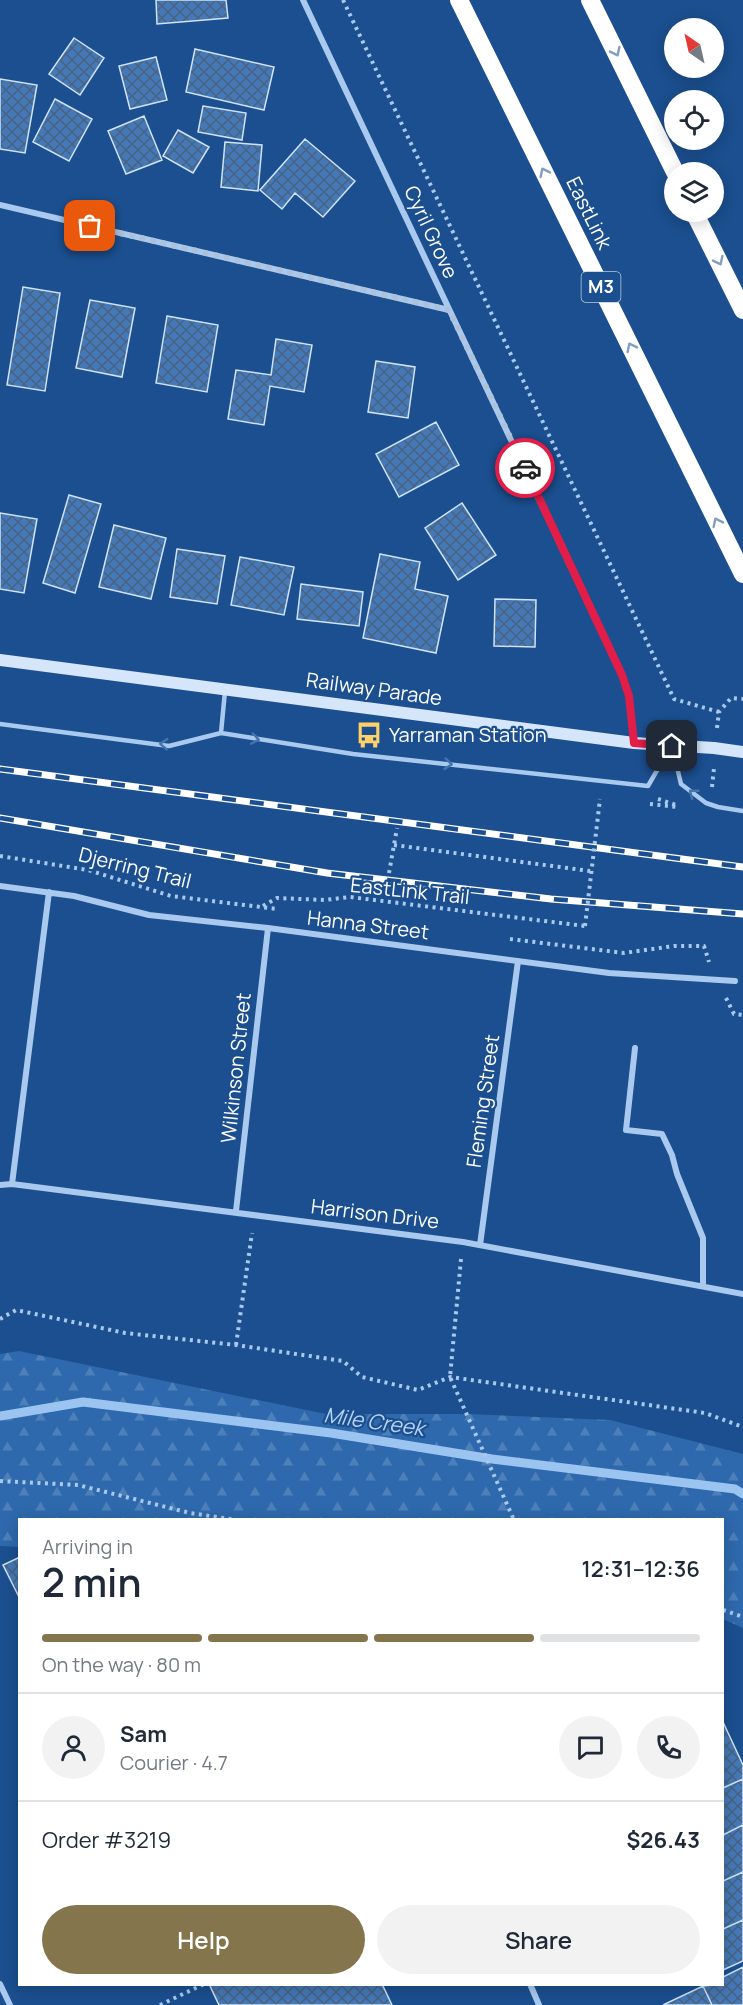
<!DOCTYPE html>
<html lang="en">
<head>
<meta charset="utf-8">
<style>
  body { margin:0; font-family:Manrope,sans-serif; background:#f2f2f3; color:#1f2937; height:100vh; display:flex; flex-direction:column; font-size:22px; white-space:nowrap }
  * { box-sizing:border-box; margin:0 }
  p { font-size:20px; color:#747a83 }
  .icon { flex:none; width:33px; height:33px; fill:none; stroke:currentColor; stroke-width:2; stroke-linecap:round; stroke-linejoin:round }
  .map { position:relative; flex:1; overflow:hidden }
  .drawer { position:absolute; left:18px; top:1518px; width:706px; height:468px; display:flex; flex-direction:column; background:#fff; border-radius:0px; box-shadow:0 3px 15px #0003 }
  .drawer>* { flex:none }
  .needle { width:39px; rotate:326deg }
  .tools { position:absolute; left:664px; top:18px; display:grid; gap:12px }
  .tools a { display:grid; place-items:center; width:60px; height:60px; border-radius:50%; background:#fff; box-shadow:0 3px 15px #0003; font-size:30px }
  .pin { position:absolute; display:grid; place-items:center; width:51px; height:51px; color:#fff; margin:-26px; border-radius:12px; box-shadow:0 3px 9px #0006 }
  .courier { position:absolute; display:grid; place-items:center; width:60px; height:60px; margin:-30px; border:4px solid #e11d48; border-radius:50%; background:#fff; color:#222; box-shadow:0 2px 8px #0007 }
  .head em { font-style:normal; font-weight:600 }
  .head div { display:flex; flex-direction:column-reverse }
  .head { display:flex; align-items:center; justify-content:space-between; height:102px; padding:0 24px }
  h1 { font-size:39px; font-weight:600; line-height:45px }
  .bar { display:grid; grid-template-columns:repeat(4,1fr); gap:9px 6px; align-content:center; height:72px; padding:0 24px }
  .bar i { height:8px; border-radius:4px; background:#e0e1e3 }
  .bar .active { background:#84754c }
  .bar p { grid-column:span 4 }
  .line { display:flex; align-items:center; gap:15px; padding:0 24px; border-top:2px solid #e0e1e3 }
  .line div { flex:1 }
  .round { display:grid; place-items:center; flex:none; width:63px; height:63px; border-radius:32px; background:#f2f2f3 }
  .button { display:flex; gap:12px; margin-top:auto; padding:12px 24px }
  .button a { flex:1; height:69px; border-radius:36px; background:#84754c; color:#fff; font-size:24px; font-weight:600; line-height:69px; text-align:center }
  .button a+a { background:#f2f2f3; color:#1f2937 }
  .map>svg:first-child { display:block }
  .forest { fill:url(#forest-firs) }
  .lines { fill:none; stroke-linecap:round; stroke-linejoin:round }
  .stream { stroke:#9cc4f0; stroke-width:9 }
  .building { fill:url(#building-cross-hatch); stroke:#cfe3fa; stroke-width:1.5 }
  .path { stroke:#a9c9ee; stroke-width:4; stroke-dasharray:3 4.5; stroke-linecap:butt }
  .service { stroke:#a9c9ee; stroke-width:4.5 }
  .minor { stroke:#a9c9ee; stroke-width:6 }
  .secondary { stroke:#d6e6fa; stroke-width:12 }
  .motorway { stroke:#fff; stroke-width:18 }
  .rail-casing { stroke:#fff; stroke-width:7 }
  .rail { stroke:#1b4f8f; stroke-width:4.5; stroke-dasharray:14; stroke-linecap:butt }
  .path-bridge { stroke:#a9c9ee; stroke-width:4; stroke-dasharray:3 4.5; stroke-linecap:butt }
  .oneway { stroke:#829ec1 }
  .oneway2 { stroke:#4674ac }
  .done { stroke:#afc1d8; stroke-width:6; stroke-dasharray:0 10.8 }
  .route { stroke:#e11d48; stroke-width:8 }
  .labels { text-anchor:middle; stroke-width:4.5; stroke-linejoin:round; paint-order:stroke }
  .shield { fill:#1b4f8f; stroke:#bbcadd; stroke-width:1.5 }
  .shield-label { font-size:18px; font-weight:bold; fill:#fff }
  .street-label { font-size:20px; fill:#fff; stroke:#1b4f8f }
  .poi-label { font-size:20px; fill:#fff; stroke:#1b4f8f; text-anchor:start }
  .water-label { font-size:21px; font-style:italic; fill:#b5d3f5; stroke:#1b4f8f }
</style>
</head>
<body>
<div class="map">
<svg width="743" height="2005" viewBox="0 0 743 2005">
  <defs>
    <pattern id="forest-firs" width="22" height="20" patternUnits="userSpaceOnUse" patternTransform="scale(1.5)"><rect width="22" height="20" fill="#2e69ad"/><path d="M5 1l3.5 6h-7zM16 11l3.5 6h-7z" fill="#4d80b9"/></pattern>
    <pattern id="building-cross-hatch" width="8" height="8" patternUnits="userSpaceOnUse" patternTransform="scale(1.5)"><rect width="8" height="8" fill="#4478b7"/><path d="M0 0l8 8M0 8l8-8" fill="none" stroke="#486282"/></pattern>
  </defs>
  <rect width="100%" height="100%" fill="#1b4f8f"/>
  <path class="forest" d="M19,1351L326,1414H468L610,1420L743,1454V1628L723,1619V1520H20L19,1547L0,1546V1354Z"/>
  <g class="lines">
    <path class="stream" d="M0,1416L83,1402L331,1433L492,1459L735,1489L743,1494"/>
  </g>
  <path class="building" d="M156,0H226L228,18L157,24Z
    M74,38L104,58L80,95L49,74Z
    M195,49L274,67L264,110L186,92Z
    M156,57L167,100L130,109L119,66Z
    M0,79L37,85L25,153L0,149Z
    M55,99L92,119L69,161L33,142Z
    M203,106L246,113L242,140L198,132Z
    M144,116L162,160L126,174L108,131Z
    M178,130L209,147L193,173L163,156Z
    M305,139L355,181L323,217L295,193L282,209L260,190Z
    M225,142L262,145L258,191L221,187Z
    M23,287L60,293L45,391L7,385Z
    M90,300L135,308L122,377L76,368Z
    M167,316L218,325L207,392L156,383Z
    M276,339L312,345L304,392L270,386L264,425L228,419L236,370L271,375Z
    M376,361L415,367L408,418L368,412Z
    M436,422L459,465L399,497L376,454Z
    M69,495L101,504L75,593L43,583Z
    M462,503L496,555L458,580L425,528Z
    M0,513L37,519L24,593L0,589Z
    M114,525L166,538L151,599L99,587Z
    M177,549L225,556L217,604L170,597Z
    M380,554L420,562L415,589L448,596L436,653L363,638Z
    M240,557L294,567L284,615L231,605Z
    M301,584L363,592L359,626L297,619Z
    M495,599L536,600L535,647L494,646Z
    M20,1557V1599L3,1565Z
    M723,1722L743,1765V1779L723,1788Z
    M743,1779V1825L723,1835V1788Z
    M743,1825V1872L723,1881V1835Z
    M743,1872V1920L723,1929V1881Z
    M743,1920V1961L723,1970V1929Z
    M743,1967V2005H712L703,1986L723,1984V1977Z
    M214,1984H382L392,2005H219L210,1986Z
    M703,1986L712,2005H663Z"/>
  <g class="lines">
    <path class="path" d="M343,0L674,699L719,712
      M717,728L719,712L731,698L743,699
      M712,787L714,768
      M658,799L679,806
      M650,804L678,807
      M394,845L590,871
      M0,856L88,870L171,896L277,909
      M389,873L397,828
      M263,906L277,898L325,900L350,897L585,926
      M510,939L624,953L674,946H704L709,962
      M726,998L734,1014L743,1015
      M461,1259L450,1377L514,1520
      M0,1319L16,1310L125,1333L236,1345L343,1361L362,1377L418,1390L450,1377L705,1413L743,1427
      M236,1345L252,1233
      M0,1481L78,1485L190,1513L237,1520
      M723,1610L743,1617
      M160,2005L204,1984"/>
    <path class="service" d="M225,691L221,733L353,754L648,786L670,748
      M0,724L169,746L221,733
      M672,746L681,784L706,803L718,807L743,811"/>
    <path class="minor" d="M303,0L622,675L629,696L634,743
      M0,205L449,310
      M0,886L74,896L149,915L268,928L609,973L735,981
      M635,1048L626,1130L662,1134L672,1155L677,1174L703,1238V1286
      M12,1184L49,892
      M0,1185L12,1184L463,1242L743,1294
      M236,1211L268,928
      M480,1245L518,961
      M0,1984L10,2005
      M530,1984L539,2005"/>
    <path class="secondary" d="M0,660L634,743L714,748L743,752"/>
    <path class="motorway" d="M459,0L743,574
      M590,0L675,172
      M694,212L743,310"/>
    <g class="rail-casing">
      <path id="rail" d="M0,769L743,867
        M0,818L327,873L551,899L743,914"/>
    </g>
    <use href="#rail" class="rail"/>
    <path class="path-bridge" d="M585,926L600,799"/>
  </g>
  <defs><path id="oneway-chevron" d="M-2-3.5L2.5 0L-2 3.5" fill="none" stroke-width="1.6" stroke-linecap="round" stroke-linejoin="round" transform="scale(1.5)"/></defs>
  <g class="oneway">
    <use href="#oneway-chevron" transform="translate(616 52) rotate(64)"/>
    <use href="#oneway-chevron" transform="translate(544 172) rotate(-116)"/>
    <use href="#oneway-chevron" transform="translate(719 261) rotate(64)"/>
    <use href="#oneway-chevron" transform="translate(631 347) rotate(-116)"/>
    <use href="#oneway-chevron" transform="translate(717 522) rotate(-116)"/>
  </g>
  <g class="oneway2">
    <use href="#oneway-chevron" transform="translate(255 739) rotate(9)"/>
    <use href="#oneway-chevron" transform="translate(164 744) rotate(-177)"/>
    <use href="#oneway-chevron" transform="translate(448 764) rotate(6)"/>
    <use href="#oneway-chevron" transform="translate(693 793) rotate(-142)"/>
  </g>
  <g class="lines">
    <path class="done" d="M90,226L449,310L525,468"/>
    <path class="route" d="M525,468L622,675L629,696L634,743L672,746"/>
  </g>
  <defs>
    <g id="bus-bare" transform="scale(2.07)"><path d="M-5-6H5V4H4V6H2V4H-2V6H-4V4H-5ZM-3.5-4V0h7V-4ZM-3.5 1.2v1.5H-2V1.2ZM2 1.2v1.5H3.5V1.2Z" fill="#ffd166" stroke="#1b4f8f" stroke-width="2.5" paint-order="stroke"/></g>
  </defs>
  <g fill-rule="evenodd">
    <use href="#bus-bare" x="369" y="735"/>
  </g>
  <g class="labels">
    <rect class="shield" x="581.5" y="272" width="39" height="30" rx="4.5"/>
    <g class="shield-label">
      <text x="601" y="293">M3</text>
    </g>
    <g class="street-label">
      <text transform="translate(589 213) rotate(64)" y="7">EastLink</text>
      <text transform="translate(431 232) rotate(65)" y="7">Cyril Grove</text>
      <text transform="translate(374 689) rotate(8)" y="7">Railway Parade</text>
      <text transform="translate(135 868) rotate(14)" y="7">Djerring Trail</text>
      <text transform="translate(410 891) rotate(6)" y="7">EastLink Trail</text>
      <text transform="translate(368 925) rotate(7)" y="7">Hanna Street</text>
      <text transform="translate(236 1068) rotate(-84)" y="7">Wilkinson Street</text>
      <text transform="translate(483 1101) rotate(-82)" y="7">Fleming Street</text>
      <text transform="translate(375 1214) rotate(7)" y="7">Harrison Drive</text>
    </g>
    <g class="poi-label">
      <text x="389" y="742">Yarraman Station</text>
    </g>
    <g class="water-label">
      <text transform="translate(374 1422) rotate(8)" y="7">Mile Creek</text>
    </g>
  </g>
</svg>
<div class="tools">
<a><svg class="needle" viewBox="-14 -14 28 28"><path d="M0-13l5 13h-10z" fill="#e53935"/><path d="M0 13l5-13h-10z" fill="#747a83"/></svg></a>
<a><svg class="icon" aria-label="locate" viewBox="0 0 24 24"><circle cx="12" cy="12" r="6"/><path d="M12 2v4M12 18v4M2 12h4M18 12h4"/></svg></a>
<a><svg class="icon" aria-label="layers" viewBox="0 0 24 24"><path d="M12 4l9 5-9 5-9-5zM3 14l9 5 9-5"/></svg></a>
</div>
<div class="pin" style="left:90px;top:226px;background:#ea580c"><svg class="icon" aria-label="bag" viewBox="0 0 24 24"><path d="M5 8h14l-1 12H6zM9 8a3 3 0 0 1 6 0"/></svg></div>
<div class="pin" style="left:672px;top:746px;background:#1f2937"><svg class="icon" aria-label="home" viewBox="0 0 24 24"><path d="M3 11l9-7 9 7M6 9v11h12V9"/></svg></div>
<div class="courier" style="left:525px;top:468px"><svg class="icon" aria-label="car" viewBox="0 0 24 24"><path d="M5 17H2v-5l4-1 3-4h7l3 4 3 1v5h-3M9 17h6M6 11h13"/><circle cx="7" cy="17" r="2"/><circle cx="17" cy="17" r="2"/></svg></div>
<section class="drawer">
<div class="head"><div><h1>2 min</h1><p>Arriving in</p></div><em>12:31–12:36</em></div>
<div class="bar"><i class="active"></i><i class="active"></i><i class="active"></i><i></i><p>On the way · 80 m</p></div>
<div class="line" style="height:108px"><a class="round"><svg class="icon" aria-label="person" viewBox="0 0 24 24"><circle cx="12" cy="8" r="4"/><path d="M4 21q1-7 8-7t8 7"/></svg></a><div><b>Sam</b><p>Courier · 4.7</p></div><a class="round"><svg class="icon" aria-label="chat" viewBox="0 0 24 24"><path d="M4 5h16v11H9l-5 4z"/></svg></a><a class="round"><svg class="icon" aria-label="phone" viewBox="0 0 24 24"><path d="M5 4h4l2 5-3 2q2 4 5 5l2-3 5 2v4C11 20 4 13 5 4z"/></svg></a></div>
<div class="line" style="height:78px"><div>Order #3219</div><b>$26.43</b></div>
<div class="button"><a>Help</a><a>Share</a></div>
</section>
</div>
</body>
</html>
